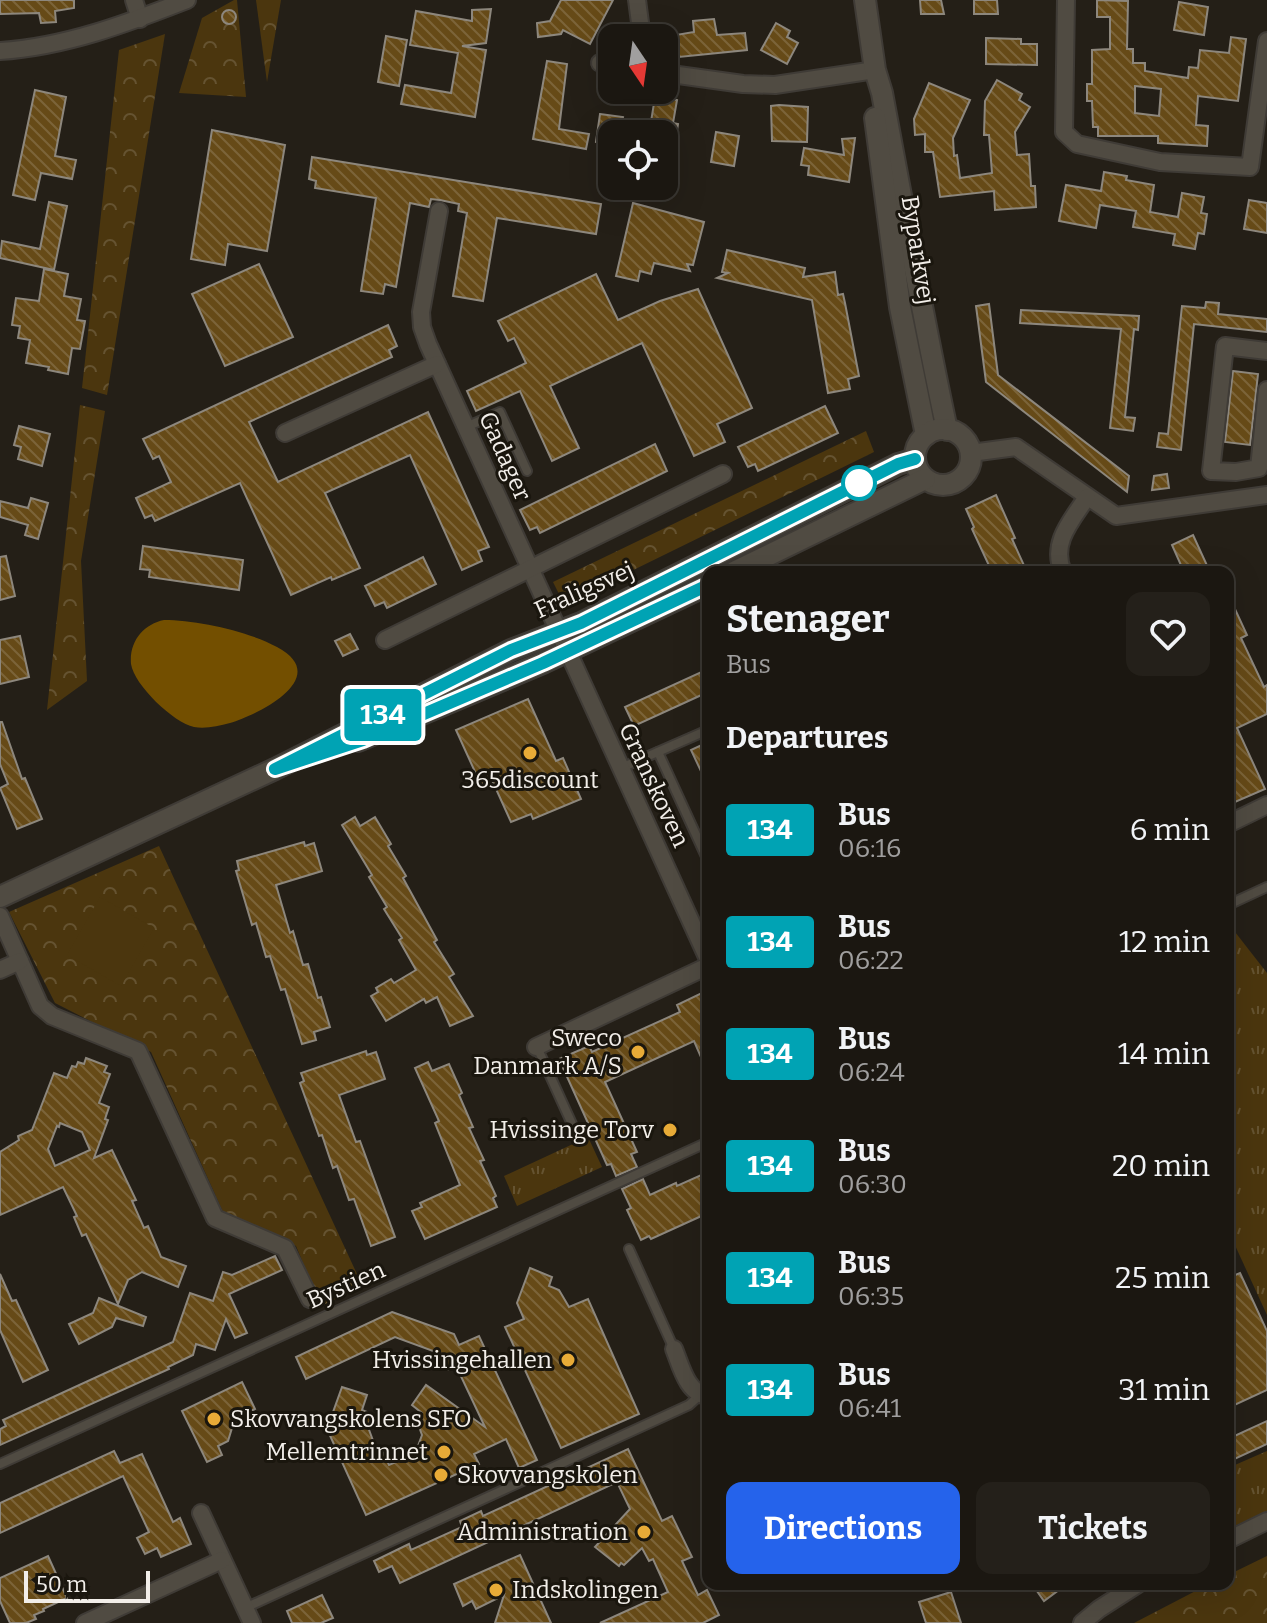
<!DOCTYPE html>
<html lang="en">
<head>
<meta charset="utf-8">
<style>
	:root { --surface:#1b1711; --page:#24201a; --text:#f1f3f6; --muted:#a09f9f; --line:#393631; --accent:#2563eb }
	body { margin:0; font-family:Bitter,serif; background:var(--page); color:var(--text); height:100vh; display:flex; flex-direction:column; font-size:30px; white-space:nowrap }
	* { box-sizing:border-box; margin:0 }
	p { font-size:26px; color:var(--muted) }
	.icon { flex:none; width:44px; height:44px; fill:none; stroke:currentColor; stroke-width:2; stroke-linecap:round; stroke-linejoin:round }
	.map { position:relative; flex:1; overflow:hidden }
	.side { position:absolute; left:702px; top:566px; width:532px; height:1024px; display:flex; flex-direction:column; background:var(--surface); border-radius:16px; box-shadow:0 8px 32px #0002,0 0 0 2px var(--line) }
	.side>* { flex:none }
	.badge { padding:0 16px; border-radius:6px; font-size:28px; line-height:52px }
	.needle { width:52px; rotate:167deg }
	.controls { position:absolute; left:598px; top:24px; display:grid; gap:16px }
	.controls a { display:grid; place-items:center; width:80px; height:80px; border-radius:16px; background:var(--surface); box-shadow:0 8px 32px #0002,0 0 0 2px var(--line); font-size:40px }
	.scale { position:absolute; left:24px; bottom:20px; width:126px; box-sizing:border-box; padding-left:8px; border:4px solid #f2eee9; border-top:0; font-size:22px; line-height:28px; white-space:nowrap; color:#f2eee9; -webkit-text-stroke:6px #1a160e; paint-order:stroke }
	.map>.badge { position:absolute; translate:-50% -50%; box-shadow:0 0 0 4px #fff }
	h2 { padding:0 24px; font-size:30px; line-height:72px }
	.round { display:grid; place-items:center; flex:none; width:84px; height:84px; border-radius:16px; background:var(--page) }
	.head { display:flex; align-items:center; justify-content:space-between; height:136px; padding:0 24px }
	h1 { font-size:38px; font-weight:700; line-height:60px }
	.action { display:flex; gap:16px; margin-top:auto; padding:16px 24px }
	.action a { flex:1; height:92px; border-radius:16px; background:var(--accent); color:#fff; font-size:32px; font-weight:700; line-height:92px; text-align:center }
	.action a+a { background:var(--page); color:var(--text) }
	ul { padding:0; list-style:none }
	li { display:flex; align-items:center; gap:24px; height:112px; padding:0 24px }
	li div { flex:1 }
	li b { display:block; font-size:30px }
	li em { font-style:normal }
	li .badge { min-width:88px; font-weight:700; text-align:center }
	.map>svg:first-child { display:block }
	.grass { fill:url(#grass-tufts) }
	.forest { fill:url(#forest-crowns) }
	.pitch { fill:#4b360e }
	.water { fill:#734f00 }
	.building { fill:url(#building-back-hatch); stroke:#8d877d; stroke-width:2; fill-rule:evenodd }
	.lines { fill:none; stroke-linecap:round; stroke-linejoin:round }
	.service-casing { stroke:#3f3b36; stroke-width:12 }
	.minor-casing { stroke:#3f3b36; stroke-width:20 }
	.tertiary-casing { stroke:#3f3b36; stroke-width:24 }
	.service { stroke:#504b42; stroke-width:8 }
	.minor { stroke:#504b42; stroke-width:16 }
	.tertiary { stroke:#504b42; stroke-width:20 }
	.line-casing { stroke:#fff; stroke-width:18 }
	.line { stroke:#00a3b4; stroke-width:12 }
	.stop-dot { fill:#fff; stroke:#00a3b4; stroke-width:4 }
	.poi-dot { fill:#e8ab37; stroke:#1a160e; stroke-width:3 }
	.labels { text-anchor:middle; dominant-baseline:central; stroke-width:6; stroke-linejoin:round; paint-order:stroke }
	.street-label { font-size:24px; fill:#f2eee9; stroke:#1a160e }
	.poi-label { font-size:24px; fill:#f2eee9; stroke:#1a160e; text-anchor:end }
</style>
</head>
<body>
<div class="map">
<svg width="1267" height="1623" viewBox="0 0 1267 1623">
	<defs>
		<pattern id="grass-tufts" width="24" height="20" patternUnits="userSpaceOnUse" patternTransform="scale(2)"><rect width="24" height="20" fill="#4b360e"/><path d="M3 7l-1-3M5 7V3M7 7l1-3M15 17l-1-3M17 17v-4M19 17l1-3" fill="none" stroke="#655331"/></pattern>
		<pattern id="forest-crowns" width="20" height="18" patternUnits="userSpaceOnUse" patternTransform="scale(2)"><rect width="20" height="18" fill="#4b360e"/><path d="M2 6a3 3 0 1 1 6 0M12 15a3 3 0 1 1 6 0" fill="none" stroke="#655331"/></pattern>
		<pattern id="building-back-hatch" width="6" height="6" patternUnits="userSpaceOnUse" patternTransform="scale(2)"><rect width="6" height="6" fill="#664a17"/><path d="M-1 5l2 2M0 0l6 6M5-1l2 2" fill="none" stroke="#7c6439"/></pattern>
	</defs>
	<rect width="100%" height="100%" fill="#241f17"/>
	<!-- grass -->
	<g class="grass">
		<polygon points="1228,923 1267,973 1267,1315 1228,1230"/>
		<polygon points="588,1137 602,1167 517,1206 504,1176"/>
		<polygon points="1267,1451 1267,1511 1228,1529 1228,1468"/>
	</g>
	<!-- forest -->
	<g class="forest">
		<polygon points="234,0 237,0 246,97 179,93 202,18"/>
		<polygon points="256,0 281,0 267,82"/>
		<polygon points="165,34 107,395 82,388 119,50"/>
		<polygon points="80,405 105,411 81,561 87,681 47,710"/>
		<polygon points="866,431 874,452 564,604 553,582"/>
		<polygon points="159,846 363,1287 321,1306 296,1246 223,1212 151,1052 55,1003 9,912"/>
		<polygon points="1267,1556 1267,1623 1134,1623 1209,1584 1228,1584 1228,1575"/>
	</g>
	<!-- pitch -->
	<polygon class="pitch" points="100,897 154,928 121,986 67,955"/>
	<!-- water -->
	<path class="water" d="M164 620C196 620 248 631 277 647 333 677 260 714 230 723 218 726 206 729 194 727 174 723 134 685 131 664 129 641 144 624 164 620Z"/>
	<!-- building -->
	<g class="building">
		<polygon points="0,0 74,0 74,8 55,11 56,22 41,23 39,13 0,14"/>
		<polygon points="561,0 613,0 590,44 563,30 561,34 538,37 537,23 550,21"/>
		<polygon points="920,0 941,0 944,14 921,14"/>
		<polygon points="974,0 997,0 998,14 974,14"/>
		<path d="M1097 0 1128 1 1127 49H1133V63H1145V71L1188 78 1189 67 1198 68 1200 50 1229 53 1231 37 1246 39 1238 101 1198 96 1196 125 1208 126 1207 146 1158 143V136H1098V127H1093L1092 101H1087V84H1092V50L1110 49V17H1097ZM1135 86 1161 89 1159 116 1135 113Z"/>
		<polygon points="1179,2 1208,7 1204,35 1174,30"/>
		<polygon points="491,9 486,43 462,46 486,50 475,117 401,104 405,85 451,93 458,53 410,45 416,11 472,21 472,10"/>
		<circle cx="229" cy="17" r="7"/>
		<polygon points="714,19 717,35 745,33 747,50 679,57 676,35 694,32 693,21"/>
		<polygon points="776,23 790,31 787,37 798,43 787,64 761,50"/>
		<polygon points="386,36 407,40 399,86 378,82"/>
		<polygon points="986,38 1021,39 1021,44 1037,44 1037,65 986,64"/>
		<polygon points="547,61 567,64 559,129 589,134 586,149 533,139"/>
		<polygon points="997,80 1022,94 1019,100 1030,107 1015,132 1017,155 1029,154 1031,186 1035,186 1036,207 995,210 994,191 940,197 933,152 925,152 925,134 915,135 914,119 929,83 970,100 953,138 954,156 957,155 960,178 992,173 989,135 984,135 985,101"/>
		<polygon points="35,90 66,97 55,156 76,160 72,179 41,173 35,200 13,195"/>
		<polygon points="655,97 677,100 673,123 678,124 672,162 664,162 664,134 649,134"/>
		<polygon points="779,105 808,107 807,142 772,141 771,106"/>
		<polygon points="600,114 623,117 620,134 612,134 612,145 596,142"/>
		<polygon points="212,130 285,145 267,251 228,244 225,265 191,259"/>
		<polygon points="716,132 739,136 734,166 711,162"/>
		<polygon points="855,138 849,182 808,175 809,166 801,165 804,148 844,155 842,139"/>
		<polygon points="312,157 601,204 596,234 497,218 483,301 453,296 467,213 458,211 459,204 440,200 431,199 429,207 410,203 396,287 385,284 383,294 361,291 376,198 315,188 316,181 309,179"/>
		<polygon points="1104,172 1127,176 1126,180 1154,185 1150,212 1178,217 1182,193 1204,197 1201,213 1207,214 1204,234 1198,233 1195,249 1173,245 1175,234 1133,227 1136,211 1100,205 1096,228 1059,221 1066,185 1101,191"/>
		<polygon points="1249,200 1267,203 1267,233 1244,229"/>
		<polygon points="49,202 67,206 54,270 0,258 2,241 40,249"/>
		<polygon points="633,203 704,222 693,265 687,264 690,271 654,263 651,274 640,271 638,281 616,276"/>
		<polygon points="727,250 805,268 803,277 835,272 838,295 843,294 845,303 859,376 848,379 850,389 828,393 812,300 717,278 728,273 722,272"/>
		<polygon points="259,264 293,337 225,366 192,294"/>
		<polygon points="44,269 68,274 64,296 81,299 77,320 85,321 80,349 72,348 68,374 48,370 49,367 26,363 30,340 18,338 20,326 12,325 16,298 39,301"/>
		<polygon points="596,274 618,320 660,301 698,289 752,408 717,424 725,442 694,456 642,343 550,386 579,448 552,461 520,391 476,411 467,391 526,363 514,338 508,341 498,321"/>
		<polygon points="1206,302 1219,303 1218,314 1267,319 1267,332 1194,324 1181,450 1157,447 1159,433 1168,434 1182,306 1205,308"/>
		<polygon points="989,304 998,375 1129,476 1127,492 986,382 976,306"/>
		<polygon points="1021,310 1139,316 1138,330 1134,329 1125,417 1135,418 1133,431 1110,428 1121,329 1020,323"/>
		<polygon points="388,325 397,346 389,350 392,357 249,422 278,482 428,412 489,547 478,551 482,561 462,570 410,455 325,493 360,568 332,580 331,577 291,595 240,483 155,521 152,515 145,518 136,498 171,482 159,456 153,459 143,439"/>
		<polygon points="1233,371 1258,374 1250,445 1225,442"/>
		<polygon points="825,406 838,433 758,471 755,464 748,467 738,447"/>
		<polygon points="19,426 50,434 42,466 18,459 21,447 14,445"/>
		<polygon points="655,444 667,471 540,533 537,527 530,530 520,510"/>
		<polygon points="1167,474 1169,488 1152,490 1154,476"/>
		<polygon points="996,495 1015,538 1012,539 1027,572 992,572 972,529 974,527 966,509"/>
		<polygon points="31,498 48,503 38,539 25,535 28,525 0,517 0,501 28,508"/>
		<polygon points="1193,535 1210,572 1184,572 1172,545"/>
		<polygon points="143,546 243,560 239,590 149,577 150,570 140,569"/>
		<polygon points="6,556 15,596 0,600 0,557"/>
		<polygon points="423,557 436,584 387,608 384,602 375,606 365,586"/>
		<polygon points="1228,594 1247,635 1241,638 1264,687 1267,685 1267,714 1237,728 1265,789 1228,805"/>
		<polygon points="350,634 358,649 343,656 335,641"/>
		<polygon points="20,636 29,677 0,684 0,640"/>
		<polygon points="708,669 708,692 634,726 625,707"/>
		<polygon points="528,699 556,761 563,758 581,799 533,819 531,814 511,822 492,780 481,785 456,730"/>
		<polygon points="0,722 2,722 22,779 25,778 42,819 17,829 0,788 8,784 0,764"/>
		<polygon points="708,742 708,786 691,750"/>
		<polygon points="355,817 360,826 375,817 391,844 388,846 406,876 403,878 437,940 434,942 454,974 449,977 473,1016 450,1026 437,997 426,1003 424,999 386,1021 371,996 378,992 376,988 391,979 394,983 416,970 399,940 402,938 384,909 387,907 369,877 372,875 342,825"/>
		<polygon points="304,842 305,846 314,843 322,871 276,885 290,933 293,931 303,965 308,964 318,998 321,997 330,1027 314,1032 316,1040 302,1044 285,989 281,990 270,956 266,957 256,923 252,925 236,871 239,870 237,861"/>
		<polygon points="708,990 708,1073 694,1041 605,1082 637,1152 631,1154 637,1167 616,1176 611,1164 607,1165 559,1059 589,1046 592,1052 680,1012 677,1005"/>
		<polygon points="366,1051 367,1055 376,1052 385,1079 339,1095 356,1142 360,1141 395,1237 371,1246 354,1199 349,1200 337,1166 333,1168 322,1135 319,1136 300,1083 304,1081 301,1073"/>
		<path d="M86 1058 107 1066 104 1072 110 1074 99 1103 109 1107 105 1119 108 1120 94 1158 112 1150 136 1200 132 1201 144 1228 148 1226 161 1257 186 1266 178 1287 142 1272 128 1280 118 1304 86 1234 82 1236 74 1217 77 1216 63 1187 0 1215V1152L19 1140 18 1136 32 1130 54 1073 67 1078 72 1066 76 1067 78 1062 84 1064ZM60 1123 82 1132 90 1150 55 1166 48 1149 57 1126 59 1127Z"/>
		<polygon points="428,1062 432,1071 449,1064 462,1093 459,1095 473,1127 469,1128 484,1160 480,1161 496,1196 493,1198 497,1207 425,1239 412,1211 422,1207 420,1203 460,1185 435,1123 439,1121 415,1068"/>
		<polygon points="708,1172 708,1213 651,1239 649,1236 641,1240 627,1210 631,1208 622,1189 643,1179 650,1195 676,1183 677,1186"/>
		<polygon points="275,1256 282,1270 229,1294 247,1333 235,1338 226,1319 215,1350 196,1344 193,1355 168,1367 169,1369 0,1445 0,1429 6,1426 3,1420 173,1342 190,1293 213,1301 223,1272 232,1275"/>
		<polygon points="530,1268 552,1277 549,1286 559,1290 569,1307 588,1299 639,1414 561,1448 505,1327 524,1319 517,1303"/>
		<polygon points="1240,1273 1267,1331 1267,1390 1228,1408 1228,1278"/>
		<polygon points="0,1274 12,1301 16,1300 48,1370 23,1382 0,1330"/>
		<polygon points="99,1298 146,1317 143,1326 116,1318 112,1327 79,1344 69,1324 93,1313"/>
		<polygon points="392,1312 454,1334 459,1345 479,1336 537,1460 519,1468 506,1439 474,1454 479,1464 366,1515 327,1429 342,1387 367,1395 362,1410 372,1414 368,1427 375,1446 382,1450 389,1465 415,1454 422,1435 417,1421 422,1413 412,1405 426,1385 485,1427 458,1370 444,1370 436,1352 395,1337 306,1379 296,1357"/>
		<polygon points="242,1382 255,1409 244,1414 241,1424 232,1428 228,1441 218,1446 222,1455 207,1462 182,1411"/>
		<polygon points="1267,1421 1267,1444 1228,1462 1228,1439"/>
		<polygon points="628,1449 662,1521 672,1516 692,1557 682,1561 698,1595 707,1590 719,1615 703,1623 600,1623 668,1592 653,1559 649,1561 642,1548 624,1565 621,1563 619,1566 595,1547 630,1509 617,1482 400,1583 392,1566 379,1572 374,1561 409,1544 411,1550 462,1527 460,1521 481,1511 483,1516"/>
		<polygon points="114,1451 120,1463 142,1454 173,1522 180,1518 191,1544 161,1557 157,1548 145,1554 137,1538 149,1532 123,1476 0,1533 0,1503"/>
		<polygon points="520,1555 551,1623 495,1623 504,1595 476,1609 472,1601 463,1606 454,1584"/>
		<polygon points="48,1556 67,1598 43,1609 44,1611 34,1615 36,1619 26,1623 10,1623 0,1601 0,1578"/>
		<polygon points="1032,1584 1067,1584 1044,1601"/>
		<polygon points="951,1592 961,1623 926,1623 919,1602"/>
		<polygon points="322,1595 333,1618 321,1623 292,1623 287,1611"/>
	</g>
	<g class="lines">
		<defs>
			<g id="service">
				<polyline points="466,427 500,412 527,471"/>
				<polyline points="658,752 708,861"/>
				<polyline points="621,768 708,730"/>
				<polyline points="1228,905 1267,887"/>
				<polyline points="537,1047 572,1124"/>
				<polyline points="629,1249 674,1349"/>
				<polyline points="0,1464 708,1142"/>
				<polyline points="245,1608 689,1405 700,1395"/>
			</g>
			<g id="minor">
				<polyline points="134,0 140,19"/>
				<polyline points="637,0 642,38"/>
				<polyline points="1066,0 1064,132 1077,144 1160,162 1250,167 1267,41"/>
				<path d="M0 51C65 47 128 23 187 0"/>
				<polyline points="600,63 612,65"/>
				<polyline points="664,73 743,84 775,85 875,70"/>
				<polyline points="439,211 421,312 422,327 428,344 708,959"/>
				<polyline points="1267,351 1225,346 1211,471 1236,472 1259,468 1267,390"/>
				<polyline points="285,433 437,364"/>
				<polyline points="971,453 1016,447 1116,516 1267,495"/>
				<path d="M1063 572C1050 543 1072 520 1087 497"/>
				<polyline points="385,640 723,474"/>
				<polyline points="1228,824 1267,805"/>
				<polyline points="0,916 40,1006 52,1016 138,1051 215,1218 285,1248 310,1299"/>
				<polyline points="0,970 20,961"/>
				<polyline points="536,1047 708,966"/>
				<path d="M674 1349C681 1366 687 1394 708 1396"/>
				<polyline points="201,1513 252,1623"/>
				<polyline points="1228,1540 1267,1521"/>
				<polyline points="85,1623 222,1560"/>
				<polyline points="1082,1623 1099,1609 1138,1584"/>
			</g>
			<g id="tertiary">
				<path d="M865 0 875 70 882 93C903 206 923 318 947 430"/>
				<polyline points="875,118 900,307 926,435"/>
				<circle cx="943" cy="457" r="28"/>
				<polyline points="734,572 925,479"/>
				<polyline points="358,741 543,663 708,585"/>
				<polyline points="0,897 275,769 511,650 581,623 898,464 915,459"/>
			</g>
		</defs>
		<!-- service casing -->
		<use href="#service" class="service-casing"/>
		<!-- minor casing -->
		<use href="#minor" class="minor-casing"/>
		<!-- tertiary casing -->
		<use href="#tertiary" class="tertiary-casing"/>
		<!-- service -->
		<use href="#service" class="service"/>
		<!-- minor -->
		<use href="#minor" class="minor"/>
		<!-- tertiary -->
		<use href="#tertiary" class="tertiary"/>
	</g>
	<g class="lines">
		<defs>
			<polyline id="line" points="708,585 543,663 363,740 275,769 511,650 581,623 898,464 915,459"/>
		</defs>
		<!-- line casing -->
		<use href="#line" class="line-casing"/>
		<!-- line -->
		<use href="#line" class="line"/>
	</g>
	<!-- markers -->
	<circle class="stop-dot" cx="859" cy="483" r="16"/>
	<g class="poi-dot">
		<circle cx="530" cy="753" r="8"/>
		<circle cx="638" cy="1052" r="8"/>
		<circle cx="670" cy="1130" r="8"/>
		<circle cx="568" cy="1360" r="8"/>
		<circle cx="214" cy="1419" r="8"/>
		<circle cx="444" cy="1452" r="8"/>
		<circle cx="441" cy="1475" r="8"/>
		<circle cx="644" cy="1532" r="8"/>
		<circle cx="496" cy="1590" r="8"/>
	</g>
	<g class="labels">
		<!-- street labels -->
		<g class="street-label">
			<text transform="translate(918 250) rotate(81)">Byparkvej</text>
			<text transform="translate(505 456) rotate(66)">Gadager</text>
			<text transform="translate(584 590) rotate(-24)">Fraligsvej</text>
			<text transform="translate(654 785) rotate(65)">Granskoven</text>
			<text transform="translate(346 1285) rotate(-24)">Bystien</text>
		</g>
		<!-- poi labels -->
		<g class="poi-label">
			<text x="530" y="780" text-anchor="middle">365discount</text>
			<text x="622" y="1038">Sweco<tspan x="622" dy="28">Danmark A/S</tspan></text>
			<text x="654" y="1130">Hvissinge Torv</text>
			<text x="552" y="1360">Hvissingehallen</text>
			<text x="230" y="1419" text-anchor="start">Skovvangskolens SFO</text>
			<text x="428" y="1452">Mellemtrinnet</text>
			<text x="457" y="1475" text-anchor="start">Skovvangskolen</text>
			<text x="628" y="1532">Administration</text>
			<text x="512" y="1590" text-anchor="start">Indskolingen</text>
		</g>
	</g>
</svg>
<div class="controls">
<a><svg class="needle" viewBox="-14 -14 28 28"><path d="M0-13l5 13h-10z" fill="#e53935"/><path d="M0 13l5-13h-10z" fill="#a09f9f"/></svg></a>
<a><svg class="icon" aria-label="locate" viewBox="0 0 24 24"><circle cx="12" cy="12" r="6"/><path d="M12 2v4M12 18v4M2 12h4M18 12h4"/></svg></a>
</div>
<div class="scale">50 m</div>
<b class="badge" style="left:383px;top:715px;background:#00a3b4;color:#fff">134</b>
<section class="side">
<div class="head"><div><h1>Stenager</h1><p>Bus</p></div><a class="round"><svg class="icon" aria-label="heart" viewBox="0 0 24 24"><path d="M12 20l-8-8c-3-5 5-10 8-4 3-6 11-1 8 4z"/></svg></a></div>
<h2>Departures</h2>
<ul>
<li><span class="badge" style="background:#00a3b4;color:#fff">134</span><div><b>Bus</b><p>06:16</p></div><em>6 min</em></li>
<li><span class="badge" style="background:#00a3b4;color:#fff">134</span><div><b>Bus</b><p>06:22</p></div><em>12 min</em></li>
<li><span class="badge" style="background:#00a3b4;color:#fff">134</span><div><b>Bus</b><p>06:24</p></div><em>14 min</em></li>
<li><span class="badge" style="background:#00a3b4;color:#fff">134</span><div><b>Bus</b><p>06:30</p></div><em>20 min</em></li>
<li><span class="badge" style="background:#00a3b4;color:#fff">134</span><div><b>Bus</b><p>06:35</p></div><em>25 min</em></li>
<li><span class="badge" style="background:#00a3b4;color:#fff">134</span><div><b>Bus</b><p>06:41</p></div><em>31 min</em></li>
</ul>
<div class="action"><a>Directions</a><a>Tickets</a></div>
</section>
</div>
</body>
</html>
